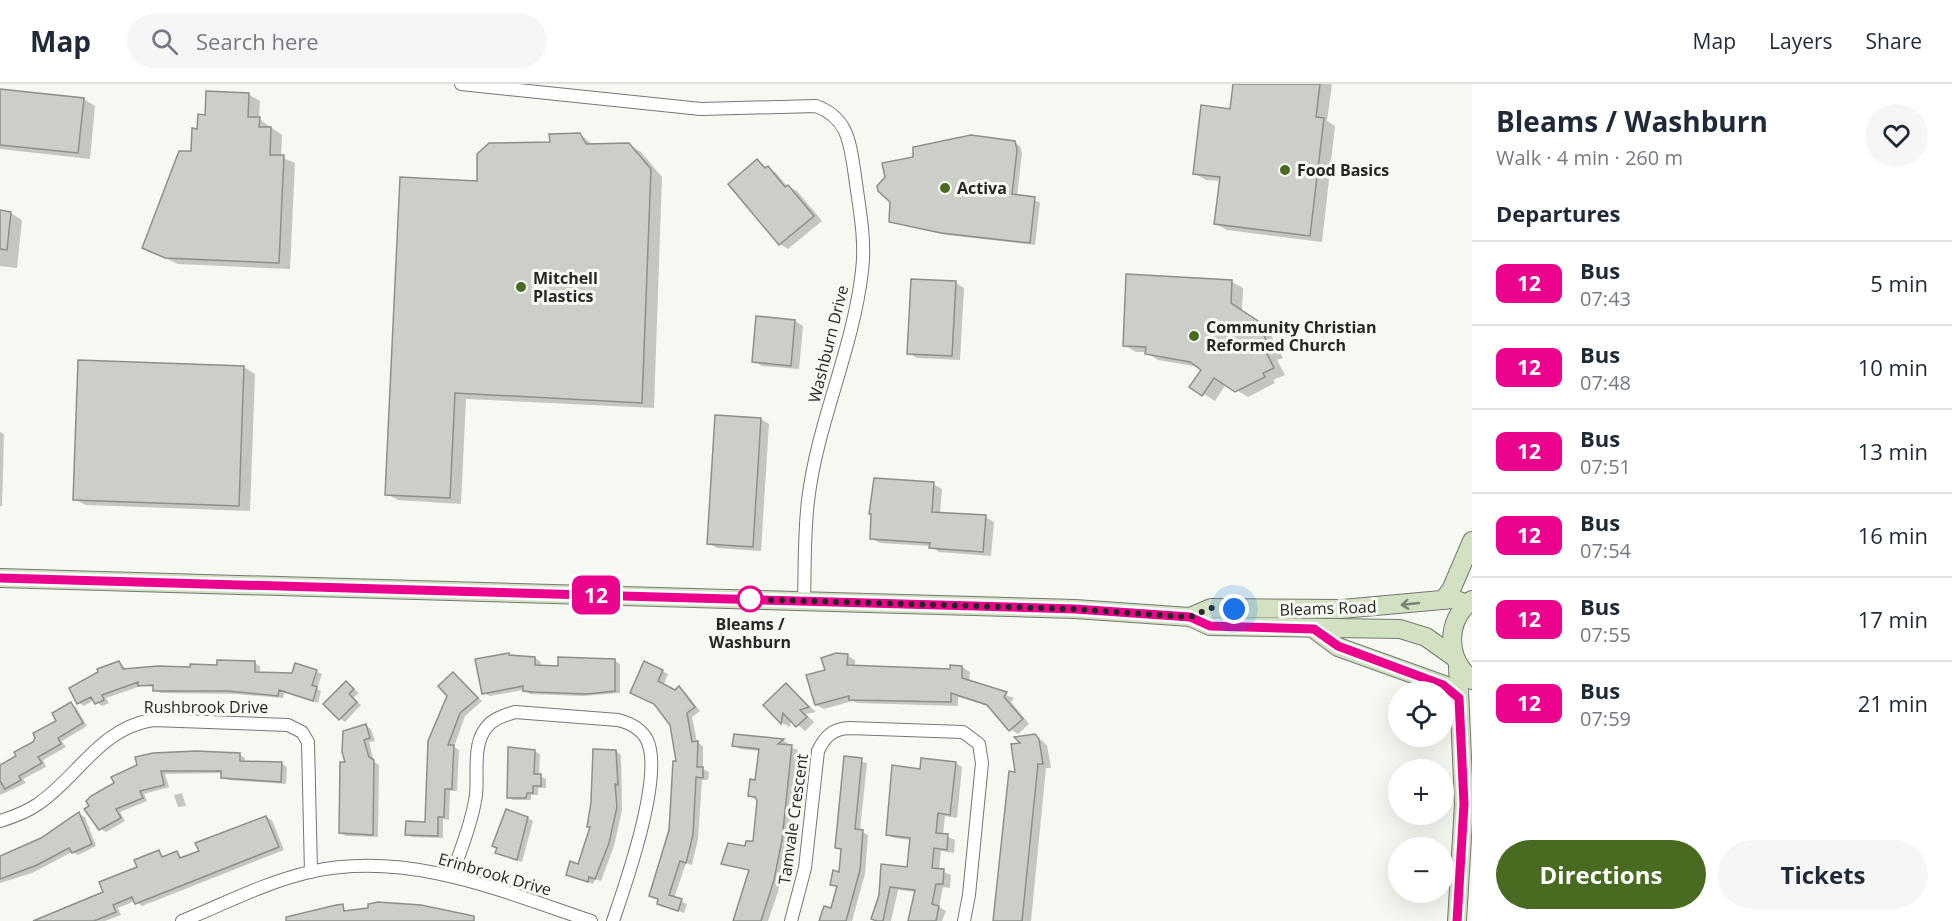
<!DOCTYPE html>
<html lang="en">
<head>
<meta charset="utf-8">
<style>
	:root { --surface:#fff; --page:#f6f6f7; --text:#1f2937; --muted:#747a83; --line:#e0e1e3; --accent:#486a21 }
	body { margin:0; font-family:"Open Sans",sans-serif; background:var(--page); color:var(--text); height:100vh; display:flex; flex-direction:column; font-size:22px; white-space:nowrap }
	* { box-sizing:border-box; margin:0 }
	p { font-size:20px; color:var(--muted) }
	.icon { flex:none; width:33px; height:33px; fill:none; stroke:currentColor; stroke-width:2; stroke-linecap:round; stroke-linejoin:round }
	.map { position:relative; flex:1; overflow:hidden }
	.side { display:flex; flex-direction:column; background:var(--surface); width:480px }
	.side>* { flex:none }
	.badge { padding:0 12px; border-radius:9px; font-size:21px; line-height:39px }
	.tools { position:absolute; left:1388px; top:597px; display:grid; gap:12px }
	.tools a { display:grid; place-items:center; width:66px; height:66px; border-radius:50%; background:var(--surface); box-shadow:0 6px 24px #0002; font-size:30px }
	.you { position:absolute; width:30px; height:30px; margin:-15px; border:4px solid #fff; border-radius:50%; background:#1a73e8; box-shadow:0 0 0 9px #1a73e833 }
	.map>.badge { position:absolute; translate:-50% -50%; box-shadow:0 0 0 3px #fff }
	h2 { padding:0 24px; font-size:22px; line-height:54px }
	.round { display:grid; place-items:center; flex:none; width:63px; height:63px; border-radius:32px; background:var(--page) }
	.headline { display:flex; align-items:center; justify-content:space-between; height:102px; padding:0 24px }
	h1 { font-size:28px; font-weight:700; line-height:45px }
	.button { display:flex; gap:12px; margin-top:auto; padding:12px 24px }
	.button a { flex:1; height:69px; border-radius:36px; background:var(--accent); color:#fff; font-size:24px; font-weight:700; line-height:69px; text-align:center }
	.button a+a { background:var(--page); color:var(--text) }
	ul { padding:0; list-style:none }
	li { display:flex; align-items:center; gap:18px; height:84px; padding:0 24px; border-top:2px solid var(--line) }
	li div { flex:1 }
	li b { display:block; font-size:22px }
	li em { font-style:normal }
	li .badge { min-width:66px; font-weight:700; text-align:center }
	header { display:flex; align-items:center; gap:36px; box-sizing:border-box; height:84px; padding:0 30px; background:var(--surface); border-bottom:2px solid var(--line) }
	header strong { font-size:28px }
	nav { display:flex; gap:33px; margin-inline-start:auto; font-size:21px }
	.search { width:420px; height:54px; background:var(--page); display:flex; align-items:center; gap:15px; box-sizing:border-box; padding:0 21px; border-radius:33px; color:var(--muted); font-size:22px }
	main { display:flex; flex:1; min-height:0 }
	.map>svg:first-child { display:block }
	.shadow { fill:#0003 }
	.building { fill:#cbcfc8; stroke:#8c9089; stroke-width:1.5 }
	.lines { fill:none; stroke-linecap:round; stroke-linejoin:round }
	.street-casing { stroke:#757972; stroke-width:14 }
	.secondary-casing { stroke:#757972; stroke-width:20 }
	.street { stroke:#fff; stroke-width:12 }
	.secondary { stroke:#d3e1c3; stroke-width:18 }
	.oneway { stroke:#7c8474 }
	.line-casing { stroke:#fff; stroke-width:14 }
	.line { stroke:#eb028d; stroke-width:9 }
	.walk { stroke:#262725; stroke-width:6; stroke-dasharray:0 10.8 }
	.poi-dot { fill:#486a21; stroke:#f5f9f1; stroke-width:2 }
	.stop-dot { fill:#fff; stroke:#eb028d; stroke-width:3 }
	.labels { text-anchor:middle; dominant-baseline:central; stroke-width:6; stroke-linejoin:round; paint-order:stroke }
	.poi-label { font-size:16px; font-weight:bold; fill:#262725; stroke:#f5f9f1; text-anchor:start }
	.street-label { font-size:16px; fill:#262725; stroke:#f5f9f1 }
	.stop-label { font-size:16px; font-weight:bold; fill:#262725; stroke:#f5f9f1 }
</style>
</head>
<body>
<header>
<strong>Map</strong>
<div class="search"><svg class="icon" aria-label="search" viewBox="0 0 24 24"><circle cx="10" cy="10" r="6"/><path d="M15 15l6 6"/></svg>Search here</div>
<nav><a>Map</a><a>Layers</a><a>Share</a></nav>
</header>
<main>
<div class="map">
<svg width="1472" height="837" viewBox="0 0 1472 837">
	<rect width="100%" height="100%" fill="#f5f9f1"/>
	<!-- shadow -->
	<g class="shadow">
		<polygon points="1234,0 1332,0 1327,37 1335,42 1322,158 1227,146 1216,140 1221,97 1206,96 1194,89 1231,26"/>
		<polygon points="0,7 84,15 95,22 90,75 0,65"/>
		<polygon points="248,10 260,17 259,35 282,51 281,73 295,79 290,185 178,180 143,164 192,69 199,46 206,32"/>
		<polygon points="580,50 593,61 629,61 641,68 662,93 654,324 466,315 461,420 398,416 387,410 478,99 551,59"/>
		<polygon points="1015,59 1020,62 1022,69 1017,112 1040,118 1035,161 947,151 890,137 915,74"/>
		<polygon points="757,77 776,89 788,103 797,107 822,137 788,165 780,160"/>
		<polygon points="0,128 11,129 22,136 17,184 0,182"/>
		<polygon points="1232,198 1243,204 1242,227 1272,247 1270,249 1283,274 1277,276 1285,291 1273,296 1275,299 1248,313 1226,300 1215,317 1191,302 1203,285 1200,283 1158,276 1146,268 1136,268 1124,261"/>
		<polygon points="956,199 964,204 960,276 917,274 909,269"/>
		<polygon points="795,237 803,242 799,285 762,282 754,277"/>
		<polygon points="244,283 255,290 250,427 86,421 74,415"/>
		<polygon points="761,335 769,340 761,467 717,464 708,459"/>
		<polygon points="0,348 4,350 2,422 0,422"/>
		<polygon points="933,400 942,405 940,430 985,433 994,438 991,472 939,468 931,462 880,459 871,454"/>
		<polygon points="509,570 535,574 541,578 540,583 559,584 615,577 620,580 620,609 583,612 530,610 523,606 490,612 484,609"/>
		<polygon points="848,572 855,576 855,583 952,587 962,583 970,588 969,598 1014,614 1011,618 1029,640 1018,650 1010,645 990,622 958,613 958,622 858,619 853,617 824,625 816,621 827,587"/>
		<polygon points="119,578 127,586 191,585 254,579 260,582 260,589 294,591 316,587 322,590 317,605 321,607 318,619 284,608 283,614 235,610 160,609 155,603 141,602 106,614 109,619 102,622 94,616 84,622 79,619"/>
		<polygon points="662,587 668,590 663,602 675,607 679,604 685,608 700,627 692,633 697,658 703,662 703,685 709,688 708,696 702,696 698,755 692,781 686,779 674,814 687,820 684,829 658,819 678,679 672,640 656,620 638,612"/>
		<polygon points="453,590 482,617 465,632 454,663 459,666 457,707 450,707 449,736 443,735 443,754 412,753 407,750 426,740"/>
		<polygon points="346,599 359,609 353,614 361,621 345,638 340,634"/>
		<polygon points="786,601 816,628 806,630 814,638 805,647 791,635 790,643 782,639 765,621"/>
		<polygon points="71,620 76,623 87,642 62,657 66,663 43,676 46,683 23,695 26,699 0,711 0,683 18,673 34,659 58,637"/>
		<polygon points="366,642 371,645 375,657 369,658 374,678 379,681 378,753 346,752 340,749 347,680"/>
		<polygon points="1035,651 1047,661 1051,684 1046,684 1031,837 995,837 1022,660"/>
		<polygon points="735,652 783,656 789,660 786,662 798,666 788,760 778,808 768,837 734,837 750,787 723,779 755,758 758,716 750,712 757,698 760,667 740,665 734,661"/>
		<polygon points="534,667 540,670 539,692 546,695 546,704 538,704 538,711 531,711 531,716 513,716 508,713"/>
		<polygon points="616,667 621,671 622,726 614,762 601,797 595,795 593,800 567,790 579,782"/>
		<polygon points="240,671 245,674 245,678 282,680 287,683 286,700 228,696 222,693 223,689 165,690 169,703 144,710 147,717 120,728 125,737 106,748 100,745 115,699 113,693"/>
		<polygon points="845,674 867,679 860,747 868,751 865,790 852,837 824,837 832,826 838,803 831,800 840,789 842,766 836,763"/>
		<polygon points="955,679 962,683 957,734 945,732 943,751 955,756 954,769 941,767 939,786 951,791 950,804 943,803 939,823 946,827 942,837 910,837 916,808 898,806 891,837 878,837 880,811 909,784 912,756 894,754 887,750 921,687"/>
		<polygon points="182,709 186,722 178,723 174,711"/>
		<polygon points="79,730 85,733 96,762 78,771 72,768 32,789 0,799 0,773 42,755"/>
		<polygon points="266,733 272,736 284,766 142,822 135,817 118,824 121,831 105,837 34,837 105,809 159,768 165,774 177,769 184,775"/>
		<polygon points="528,734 533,737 522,778 497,769"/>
	</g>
	<!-- building -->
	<g class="building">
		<polygon points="1233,0 1320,0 1316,33 1324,34 1310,152 1214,140 1220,93 1193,90 1201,21 1230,25"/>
		<polygon points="0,5 84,14 78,69 0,61"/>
		<polygon points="206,7 249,9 248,33 260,33 259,43 271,43 270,71 284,71 279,179 165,174 142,164 179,67 191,67 192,44 197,45 198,30 205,31"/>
		<polygon points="580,49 586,60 629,59 651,85 642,319 455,309 450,414 385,411 400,93 477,97 477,70 489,59 550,58 549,50"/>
		<polygon points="971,51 1015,57 1017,66 1012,110 1035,113 1030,159 941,149 889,138 890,118 878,107 877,102 885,93 882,79 913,73 913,63"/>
		<polygon points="757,75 765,84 768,82 785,103 788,101 814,132 779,161 728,100"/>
		<polygon points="0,126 11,128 7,166 0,165"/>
		<polygon points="1126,190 1232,196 1231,219 1261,239 1259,242 1272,267 1267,270 1274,284 1263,289 1265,293 1235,308 1214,294 1202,312 1189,303 1201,286 1190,278 1145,270 1146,263 1123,262"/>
		<polygon points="911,195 956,197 952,272 907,270"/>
		<polygon points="756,232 795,236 791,282 752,278"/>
		<polygon points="78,276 244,282 239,422 73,416"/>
		<polygon points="715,331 761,334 753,463 707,460"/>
		<polygon points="874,394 934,398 932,428 986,431 983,468 929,464 930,459 870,455 871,430 869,430"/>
		<polygon points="509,569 509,571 535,573 535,581 558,582 558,573 615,575 615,607 587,610 533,608 523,607 523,602 482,610 475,575"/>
		<polygon points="836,569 848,570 847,581 950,585 950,581 962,582 962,594 1007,608 1004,613 1023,635 1009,647 987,621 951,609 951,618 849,616 849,612 815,621 806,591 825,586 821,574"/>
		<polygon points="217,576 255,577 255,588 292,589 295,579 317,586 312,601 317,603 313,617 279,606 278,612 228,607 153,607 153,601 138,602 138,598 102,611 104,616 95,620 91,613 77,620 69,604 98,588 97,585 119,577 123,585 158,582 190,583 190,580 217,581"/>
		<polygon points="644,577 663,586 658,597 675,606 679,602 695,623 687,629 692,658 698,657 697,683 703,683 703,694 696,693 693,751 686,779 680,777 669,811 682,815 678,827 657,820 658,815 649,812 669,746 673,677 676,677 670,641 654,620 630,609"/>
		<polygon points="453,588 478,614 460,629 448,661 454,661 453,679 452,705 445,705 444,733 438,733 438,752 405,751 406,737 425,738 428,657 447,612 438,602"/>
		<polygon points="346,597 354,605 349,610 357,618 339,636 323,620"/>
		<polygon points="786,599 809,623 800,626 807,633 796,643 783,629 781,640 763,621"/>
		<polygon points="71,618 83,639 58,654 61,660 38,673 42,679 19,692 21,696 5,705 0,697 0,681 16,672 14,668 33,658 35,654 33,649 56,637 52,629"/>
		<polygon points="366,640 370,654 364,656 369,673 374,676 373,751 339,749 340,678 345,678 342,668 343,647"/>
		<polygon points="734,650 784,655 778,660 792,661 782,756 774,796 761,837 733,837 749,786 721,780 728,759 745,762 746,757 753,757 757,717 755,713 748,712 750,695 755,696 759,665 732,662"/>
		<polygon points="1035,650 1039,655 1043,680 1038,680 1022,837 993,837 1009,687 1015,688 1011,660 1020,659 1014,653"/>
		<polygon points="508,663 535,666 534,690 541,690 541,702 533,702 533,709 527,709 526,714 507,714"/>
		<polygon points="593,665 616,666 618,701 615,700 617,723 609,759 595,795 589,793 588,798 566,791 570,777 578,780 590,743 587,743 591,718"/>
		<polygon points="196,667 240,669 240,677 282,678 281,698 221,694 221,687 161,687 164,701 140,707 143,714 116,725 121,734 99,746 84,725 89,722 86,717 91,712 114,699 111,693 137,681 135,673 153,669"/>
		<polygon points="844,672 862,674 855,745 863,746 860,786 846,837 819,837 824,822 831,824 837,802 830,801 833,786 839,788 841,765 835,764"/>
		<polygon points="921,674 956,678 950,731 938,729 936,749 948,750 947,766 934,764 932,784 944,785 943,800 936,800 932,820 939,822 936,837 908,837 915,806 890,803 883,837 877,837 871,835 879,811 881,780 907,783 910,754 886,751 892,681 920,685"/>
		<polygon points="506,725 528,733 517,776 495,769 497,764 492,762"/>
		<polygon points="79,728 92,760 72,769 69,764 37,781 0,795 0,772 41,754"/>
		<polygon points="266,732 279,763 135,820 132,813 113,821 116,828 94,837 33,837 103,808 99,798 137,783 134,776 159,766 162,773 177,767 180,774 199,767 195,759"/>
		<polygon points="378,818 421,821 474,832 474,837 286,837 286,833 336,821 343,820 344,827 368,824 368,820"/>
	</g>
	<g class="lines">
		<defs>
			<g id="street">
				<path d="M461 0 701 25 816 22C849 34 850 60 855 92 859 123 866 155 862 187 853 266 817 339 808 417 804 450 805 484 804 517"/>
				<path d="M0 737C13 733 27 728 38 720 79 692 100 644 153 636L288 641 302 648 308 658 311 788"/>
				<path d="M452 791C461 765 472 738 476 711 478 692 473 663 484 647 491 635 503 632 515 628L618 636C630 639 641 644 647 656 664 691 626 799 613 837"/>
				<path d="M182 837C224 820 266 798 310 788 407 766 502 807 591 837"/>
				<path d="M791 837 805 784 818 667C825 652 833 645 849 644L963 648 979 660 982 679 969 811 964 837"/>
			</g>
			<g id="secondary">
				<polyline points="0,494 1075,525 1190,533 1210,542 1400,545 1426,553 1454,573"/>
				<polyline points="1443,516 1451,506 1472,457"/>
				<path d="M1472 516C1445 537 1446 575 1472 596"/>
				<polyline points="1190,533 1211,524 1342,525 1453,515 1467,520"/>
				<polyline points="1314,545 1338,563 1444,601 1459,614"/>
				<polyline points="1457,837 1464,720 1458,582"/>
			</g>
		</defs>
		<!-- street casing -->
		<use href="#street" class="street-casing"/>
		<!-- secondary casing -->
		<use href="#secondary" class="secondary-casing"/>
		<!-- street -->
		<use href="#street" class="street"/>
		<!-- secondary -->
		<use href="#secondary" class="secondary"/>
	</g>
	<!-- one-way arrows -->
	<defs><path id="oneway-shaft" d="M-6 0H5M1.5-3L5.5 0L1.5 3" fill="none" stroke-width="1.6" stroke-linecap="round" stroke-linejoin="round" transform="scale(1.5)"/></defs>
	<use class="oneway" href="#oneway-shaft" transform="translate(1410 520) rotate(174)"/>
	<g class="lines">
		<defs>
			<polyline id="line" points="0,494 1075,525 1190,533 1210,542 1314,545 1338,562 1443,601 1459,614 1464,720 1457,837"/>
		</defs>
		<!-- line casing -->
		<use href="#line" class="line-casing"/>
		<!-- line -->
		<use href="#line" class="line"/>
		<!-- walk -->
		<polyline class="walk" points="750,515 739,515 1075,525 1190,533 1211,524 1234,525"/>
	</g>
	<!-- markers -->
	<g class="poi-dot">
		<circle cx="1285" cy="86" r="6"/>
		<circle cx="945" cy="104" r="6"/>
		<circle cx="521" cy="203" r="6"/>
		<circle cx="1194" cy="252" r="6"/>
	</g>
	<circle class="stop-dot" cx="750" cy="515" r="12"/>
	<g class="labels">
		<!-- poi labels -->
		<g class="poi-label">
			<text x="1297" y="86">Food Basics</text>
			<text x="957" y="104">Activa</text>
			<text x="533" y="194">Mitchell<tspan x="533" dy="18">Plastics</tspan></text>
			<text x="1206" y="243">Community Christian<tspan x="1206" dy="18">Reformed Church</tspan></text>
		</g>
		<!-- street labels -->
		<g class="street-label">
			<text transform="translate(828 260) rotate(-76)">Washburn Drive</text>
			<text transform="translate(1328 524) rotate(-2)">Bleams Road</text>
			<text x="206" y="623">Rushbrook Drive</text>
			<text transform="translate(793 735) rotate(-82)">Tamvale Crescent</text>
			<text transform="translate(495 790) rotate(16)">Erinbrook Drive</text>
		</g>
		<!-- stop labels -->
		<g class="stop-label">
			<text x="750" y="540">Bleams /<tspan x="750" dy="18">Washburn</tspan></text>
		</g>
	</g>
</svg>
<div class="tools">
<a><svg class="icon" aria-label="locate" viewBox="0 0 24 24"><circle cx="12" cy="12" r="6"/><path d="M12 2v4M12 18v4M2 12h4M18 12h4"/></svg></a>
<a>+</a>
<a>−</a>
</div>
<div class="you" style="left:1234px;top:525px"></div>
<b class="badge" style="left:596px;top:511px;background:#eb028d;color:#fff">12</b>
</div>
<section class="side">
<div class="headline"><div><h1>Bleams / Washburn</h1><p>Walk · 4 min · 260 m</p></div><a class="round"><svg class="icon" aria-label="heart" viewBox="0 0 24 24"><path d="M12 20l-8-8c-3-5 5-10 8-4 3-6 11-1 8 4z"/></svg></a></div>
<h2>Departures</h2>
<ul>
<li><span class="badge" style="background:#eb028d;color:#fff">12</span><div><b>Bus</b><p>07:43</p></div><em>5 min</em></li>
<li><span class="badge" style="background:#eb028d;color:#fff">12</span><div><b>Bus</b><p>07:48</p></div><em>10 min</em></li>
<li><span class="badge" style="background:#eb028d;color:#fff">12</span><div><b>Bus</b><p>07:51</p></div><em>13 min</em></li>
<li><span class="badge" style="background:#eb028d;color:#fff">12</span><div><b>Bus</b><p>07:54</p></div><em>16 min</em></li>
<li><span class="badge" style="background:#eb028d;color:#fff">12</span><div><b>Bus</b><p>07:55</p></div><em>17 min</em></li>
<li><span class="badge" style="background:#eb028d;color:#fff">12</span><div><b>Bus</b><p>07:59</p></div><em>21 min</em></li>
</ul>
<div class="button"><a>Directions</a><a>Tickets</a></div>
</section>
</main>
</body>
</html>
